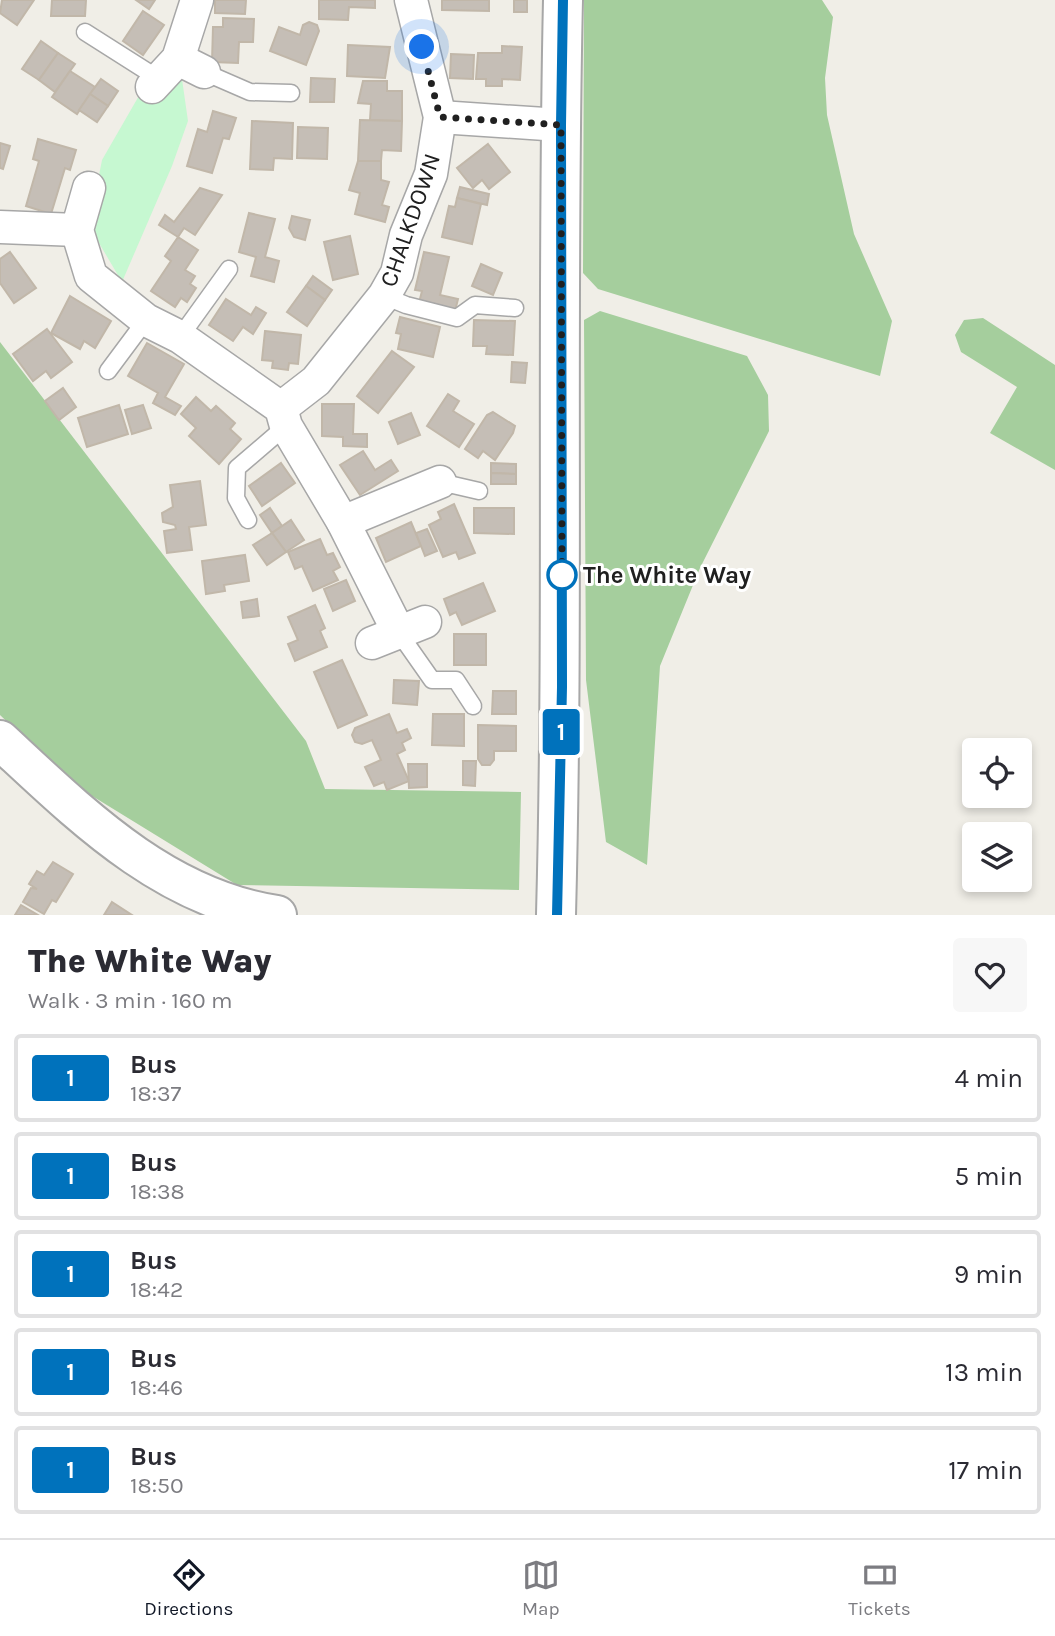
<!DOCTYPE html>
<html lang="en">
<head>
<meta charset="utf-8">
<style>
	:root { --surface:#fff; --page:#f7f7f7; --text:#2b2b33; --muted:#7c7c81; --line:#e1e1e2; --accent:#111827 }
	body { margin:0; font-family:Karla,sans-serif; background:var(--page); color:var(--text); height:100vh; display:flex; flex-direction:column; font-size:26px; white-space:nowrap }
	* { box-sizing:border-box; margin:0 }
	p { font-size:23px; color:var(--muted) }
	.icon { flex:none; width:38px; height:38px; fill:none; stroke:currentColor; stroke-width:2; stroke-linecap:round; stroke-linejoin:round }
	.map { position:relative; height:915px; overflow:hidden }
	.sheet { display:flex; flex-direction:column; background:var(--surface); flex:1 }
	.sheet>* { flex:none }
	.badge { padding:0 14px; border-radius:5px; font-size:24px; line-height:46px }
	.controls { position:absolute; left:962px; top:738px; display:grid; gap:14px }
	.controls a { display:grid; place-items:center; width:70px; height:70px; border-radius:7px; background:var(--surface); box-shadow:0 4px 10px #0003; font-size:35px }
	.you { position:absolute; width:35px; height:35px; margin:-18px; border:5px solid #fff; border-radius:50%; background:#1a73e8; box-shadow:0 0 0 10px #1a73e833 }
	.map>.badge { position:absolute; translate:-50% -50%; box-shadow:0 0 0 4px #fff }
	.round { display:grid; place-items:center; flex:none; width:74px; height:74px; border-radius:7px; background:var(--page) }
	.overview { display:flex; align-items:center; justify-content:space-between; height:119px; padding:0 28px }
	h1 { font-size:33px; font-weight:800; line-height:52px }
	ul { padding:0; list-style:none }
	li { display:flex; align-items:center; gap:21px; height:88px; margin:0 14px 10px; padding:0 14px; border:4px solid var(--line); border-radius:7px }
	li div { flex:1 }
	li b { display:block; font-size:26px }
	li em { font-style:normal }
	li .badge { min-width:77px; font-weight:700; text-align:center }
	.dock { display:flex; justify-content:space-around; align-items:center; height:98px; border-top:2px solid var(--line); background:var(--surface); font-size:19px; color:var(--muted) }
	.dock a { display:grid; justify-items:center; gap:4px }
	.dock .on { color:var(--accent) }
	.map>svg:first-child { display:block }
	.forest { fill:#a5ce9d }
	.park { fill:#c6f8d1 }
	.building { fill:#c5beb6; stroke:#c1b7a9; stroke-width:2 }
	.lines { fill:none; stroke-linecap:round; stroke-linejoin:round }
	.service-casing { stroke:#a7a7a7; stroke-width:19 }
	.minor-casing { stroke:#a7a7a7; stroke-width:35 }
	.tertiary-casing { stroke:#a7a7a7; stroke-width:42 }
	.service { stroke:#fff; stroke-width:16 }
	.minor { stroke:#fff; stroke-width:32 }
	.tertiary { stroke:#fff; stroke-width:38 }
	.line-casing { stroke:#fff; stroke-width:16 }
	.line { stroke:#0072bc; stroke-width:10 }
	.walk { stroke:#202020; stroke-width:7; stroke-dasharray:0 12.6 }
	.stop-dot { fill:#fff; stroke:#0072bc; stroke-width:3.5 }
	.labels { text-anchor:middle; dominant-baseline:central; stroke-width:6; stroke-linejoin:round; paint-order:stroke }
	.street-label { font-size:24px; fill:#202020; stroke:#fff }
	.stop-label { font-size:24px; font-weight:bold; fill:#202020; stroke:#fff; text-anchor:start }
</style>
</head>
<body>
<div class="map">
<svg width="1055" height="915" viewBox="0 0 1055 915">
	<rect width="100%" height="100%" fill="#f0eee7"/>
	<!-- forest -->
	<g class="forest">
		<polygon points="584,0 822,0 833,17 825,78 827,115 854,234 892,321 880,376 598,289 583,273"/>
		<polygon points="600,311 747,356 768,395 769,431 700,568 660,666 647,865 606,842 586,680 584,320"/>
		<polygon points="983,318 1055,365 1055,470 990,433 1017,387 961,352 955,335 964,320"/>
		<polygon points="0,342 306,741 325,789 521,792 519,890 237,885 71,783 0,715"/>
	</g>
	<!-- park -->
	<polygon class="park" points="182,79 188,121 172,166 122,282 89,226 102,160 140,94"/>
	<!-- building -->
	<g class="building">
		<polygon points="2,0 34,0 17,25 0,13"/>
		<polygon points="52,0 86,0 85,16 51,16"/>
		<polygon points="136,0 155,0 149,9"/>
		<polygon points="215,0 246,0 245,14 215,13"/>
		<polygon points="319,0 375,0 375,8 349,7 348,20 319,19"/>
		<polygon points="442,0 489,0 489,11 442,10"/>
		<rect x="514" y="0" width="13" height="12"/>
		<polygon points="143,11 164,25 143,55 123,41"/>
		<polygon points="223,18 254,19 253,42 239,42 238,63 212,62 213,27 223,27"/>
		<polygon points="309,22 317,25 319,31 306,65 270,51 279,27 300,35 303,25"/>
		<polygon points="41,41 58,53 39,80 22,69"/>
		<polygon points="348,45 390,47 385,78 347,76"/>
		<polygon points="502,46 522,47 520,80 502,79 502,86 486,86 486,79 476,79 478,53 502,53"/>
		<polygon points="58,53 75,64 55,92 39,80"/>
		<polygon points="451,54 474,55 473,79 450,78"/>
		<polygon points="70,71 95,87 77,114 52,97"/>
		<polygon points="311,78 335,79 334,102 310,102"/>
		<polygon points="101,79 118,91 108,106 90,94"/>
		<polygon points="363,81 387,81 387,91 402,91 402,121 370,120 371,104 358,103"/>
		<polygon points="90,94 108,106 97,122 79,110"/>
		<polygon points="213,111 236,118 229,139 223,138 212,173 187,166 198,129 207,132"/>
		<polygon points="360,120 402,121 401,151 382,150 381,161 358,161"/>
		<polygon points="252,121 293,123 292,159 274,158 273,170 250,169"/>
		<polygon points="298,127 328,128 327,159 297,158"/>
		<polygon points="38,139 76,150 70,170 65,168 51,214 26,206 39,161 33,159"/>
		<polygon points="0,143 10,146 3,169 0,168"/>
		<polygon points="488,144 510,172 489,189 482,180 473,188 457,168"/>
		<polygon points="358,161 381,161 381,180 389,182 382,205 389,207 385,222 355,214 360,193 349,190"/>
		<polygon points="460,187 489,194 487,205 457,198"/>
		<polygon points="200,188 222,195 195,235 184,228 178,237 159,225 165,215 174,222"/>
		<polygon points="457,198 481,204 472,244 442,237 449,206 455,207"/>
		<polygon points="249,213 275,219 265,257 279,261 274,282 251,276 256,257 239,252"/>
		<polygon points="292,216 310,220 305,240 294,237 289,228"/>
		<polygon points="350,236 358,274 333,280 324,242"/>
		<polygon points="178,237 198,250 185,270 195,276 190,284 196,288 187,302 181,298 175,307 151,291 171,261 165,256"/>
		<polygon points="10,252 36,288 14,303 0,283 0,259"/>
		<polygon points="424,252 449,257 440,295 458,299 455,311 419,303 422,291 415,290"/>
		<polygon points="481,264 502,273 493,295 472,286"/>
		<polygon points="313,276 332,290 325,300 306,286"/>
		<polygon points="306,286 325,300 307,326 287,312"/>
		<polygon points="70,296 111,321 95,348 84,341 80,349 51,333"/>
		<polygon points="226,299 251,315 256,307 266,313 253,334 243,327 233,341 209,325"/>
		<polygon points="400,317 440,327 433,357 398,349 401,334 396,333"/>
		<polygon points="474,320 515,321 513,355 486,354 487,346 473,346"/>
		<polygon points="47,329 72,362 51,378 46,371 33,381 13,354"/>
		<polygon points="265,331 301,335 298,364 289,363 288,370 272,368 273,361 262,360"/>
		<polygon points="147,343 184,364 165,397 181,406 175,415 153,403 158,393 128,376"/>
		<polygon points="392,351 414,367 378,413 357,396"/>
		<polygon points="512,362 527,363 525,383 511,382"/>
		<polygon points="63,388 76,407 59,420 45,401"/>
		<polygon points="448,394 459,401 453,411 474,424 459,447 427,426"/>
		<polygon points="196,397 211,411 216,406 235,423 230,429 241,439 219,464 189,436 196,428 181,414"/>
		<polygon points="322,404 354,404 353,434 367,434 367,447 343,446 343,437 322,436"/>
		<polygon points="119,405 128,434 87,447 78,418"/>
		<polygon points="143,405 151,428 132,434 125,410"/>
		<polygon points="493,412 515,426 513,433 495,460 483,451 478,458 465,449 487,415"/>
		<polygon points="411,413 420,435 398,444 389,422"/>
		<polygon points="363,451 375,470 391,460 398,471 360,495 340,465"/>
		<polygon points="281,463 295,483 262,506 249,486"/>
		<polygon points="491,463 516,464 516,474 491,473"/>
		<polygon points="491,473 516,474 516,484 491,484"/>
		<polygon points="200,481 206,525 189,527 192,550 167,553 164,531 176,529 175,525 163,522 162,513 173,507 170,485"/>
		<polygon points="454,504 475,553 459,559 456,552 443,557 429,525 441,519 438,512"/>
		<polygon points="270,508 282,526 272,533 260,515"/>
		<polygon points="474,508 514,508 514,534 474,533"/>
		<polygon points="291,520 304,540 286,552 272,533"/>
		<polygon points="411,522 421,546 386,562 376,538"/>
		<polygon points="427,529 437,551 425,556 416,533"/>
		<polygon points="272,533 286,552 267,565 253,545"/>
		<polygon points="320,539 327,555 333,553 340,567 333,571 338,580 313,591 302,566 295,569 288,552"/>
		<polygon points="245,555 249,581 224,585 225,591 206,594 202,561"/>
		<polygon points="346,580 355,601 333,611 324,589"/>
		<polygon points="483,583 495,611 462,625 456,612 450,615 444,599"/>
		<polygon points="257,599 259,616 243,618 241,602"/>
		<polygon points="315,605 325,628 320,631 327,647 295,661 288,644 298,640 288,617"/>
		<rect x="454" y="634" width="32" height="31"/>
		<polygon points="342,660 367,715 338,728 314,672"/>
		<polygon points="394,680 419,681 417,705 393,703"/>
		<polygon points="493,691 516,691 516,714 492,714"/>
		<polygon points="389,714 397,733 407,729 411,738 402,743 405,750 397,754 409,781 387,790 384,782 374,786 365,767 381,760 372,740 362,744 355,742 352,735 355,728"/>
		<polygon points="433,714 464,714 464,746 432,745"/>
		<polygon points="478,725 516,726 516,751 494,751 494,760 490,765 482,765 478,759"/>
		<polygon points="463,761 476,761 475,786 463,785"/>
		<polygon points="408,764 427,764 427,787 409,788"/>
		<polygon points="53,862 73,874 56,902 52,900 44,914 23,902 31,888 37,889 29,884 37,871 44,875"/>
		<polygon points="112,902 132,915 104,915"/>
		<polygon points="21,905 38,915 15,915"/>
	</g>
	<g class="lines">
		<defs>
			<g id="service">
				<polyline points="85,32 159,79"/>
				<polyline points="204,72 250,92 291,93"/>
				<polyline points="384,296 406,305 457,318 475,305 515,308"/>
				<polyline points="180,337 229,269"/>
				<polyline points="108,371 146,320"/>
				<polyline points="440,482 479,491"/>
				<polyline points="248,520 236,498 237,468 286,426"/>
				<polyline points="399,633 432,680 456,680 473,706"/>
			</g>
			<g id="minor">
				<polyline points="178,59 204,72"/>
				<polyline points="152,87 178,59 197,0"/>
				<polyline points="440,117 560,125"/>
				<polyline points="89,188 77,230 91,276 146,320 180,337 281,408 286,426 343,522 399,633"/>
				<polyline points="0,227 77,230"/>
				<polyline points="281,408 316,381 384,296 397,273 406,235 431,174 440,117 411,0"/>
				<polyline points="343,522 440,482"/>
				<polyline points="372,643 425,622"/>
			</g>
			<g id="tertiary">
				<path d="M0 740C80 814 163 898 277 915"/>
				<path d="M556 915C564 610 556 305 563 0"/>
			</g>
		</defs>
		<!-- service casing -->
		<use href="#service" class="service-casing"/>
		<!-- minor casing -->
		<use href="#minor" class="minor-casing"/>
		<!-- tertiary casing -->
		<use href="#tertiary" class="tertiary-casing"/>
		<!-- service -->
		<use href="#service" class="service"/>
		<!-- minor -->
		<use href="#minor" class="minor"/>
		<!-- tertiary -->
		<use href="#tertiary" class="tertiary"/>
	</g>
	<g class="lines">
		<defs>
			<polyline id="line" points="557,915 562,687 561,125 563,0"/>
		</defs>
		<!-- line casing -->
		<use href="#line" class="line-casing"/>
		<!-- line -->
		<use href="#line" class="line"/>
		<!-- walk -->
		<polyline class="walk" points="422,47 440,117 561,125 562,580 562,575"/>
	</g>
	<!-- markers -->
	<circle class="stop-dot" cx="562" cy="575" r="14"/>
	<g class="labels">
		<!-- street labels -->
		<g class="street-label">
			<text transform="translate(410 220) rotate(-71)">CHALKDOWN</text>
		</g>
		<!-- stop labels -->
		<g class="stop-label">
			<text x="583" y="575">The White Way</text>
		</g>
	</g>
</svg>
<div class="controls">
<a><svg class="icon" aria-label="locate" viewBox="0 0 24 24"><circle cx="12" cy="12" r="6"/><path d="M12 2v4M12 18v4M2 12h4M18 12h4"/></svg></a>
<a><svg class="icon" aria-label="layers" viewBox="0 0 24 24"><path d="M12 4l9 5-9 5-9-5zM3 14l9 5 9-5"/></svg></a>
</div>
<div class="you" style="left:422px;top:47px"></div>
<b class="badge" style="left:561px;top:732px;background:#0072bc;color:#fff">1</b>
</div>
<section class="sheet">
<div class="overview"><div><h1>The White Way</h1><p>Walk · 3 min · 160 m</p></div><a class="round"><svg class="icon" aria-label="heart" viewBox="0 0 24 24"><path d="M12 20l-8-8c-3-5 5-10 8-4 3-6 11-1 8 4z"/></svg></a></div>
<ul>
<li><span class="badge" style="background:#0072bc;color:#fff">1</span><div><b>Bus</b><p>18:37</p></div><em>4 min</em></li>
<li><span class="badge" style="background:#0072bc;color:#fff">1</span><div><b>Bus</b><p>18:38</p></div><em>5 min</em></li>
<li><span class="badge" style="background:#0072bc;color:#fff">1</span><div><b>Bus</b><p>18:42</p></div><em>9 min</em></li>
<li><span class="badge" style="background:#0072bc;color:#fff">1</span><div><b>Bus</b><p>18:46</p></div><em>13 min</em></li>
<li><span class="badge" style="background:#0072bc;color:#fff">1</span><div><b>Bus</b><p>18:50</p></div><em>17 min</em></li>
</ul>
</section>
<nav class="dock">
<a class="on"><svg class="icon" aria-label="directions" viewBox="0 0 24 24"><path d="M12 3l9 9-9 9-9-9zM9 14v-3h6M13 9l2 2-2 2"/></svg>Directions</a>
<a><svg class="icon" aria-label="map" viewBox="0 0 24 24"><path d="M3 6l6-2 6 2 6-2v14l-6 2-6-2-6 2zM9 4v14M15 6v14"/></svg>Map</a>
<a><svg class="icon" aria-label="tickets" viewBox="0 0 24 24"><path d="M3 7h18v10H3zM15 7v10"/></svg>Tickets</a>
</nav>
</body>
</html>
